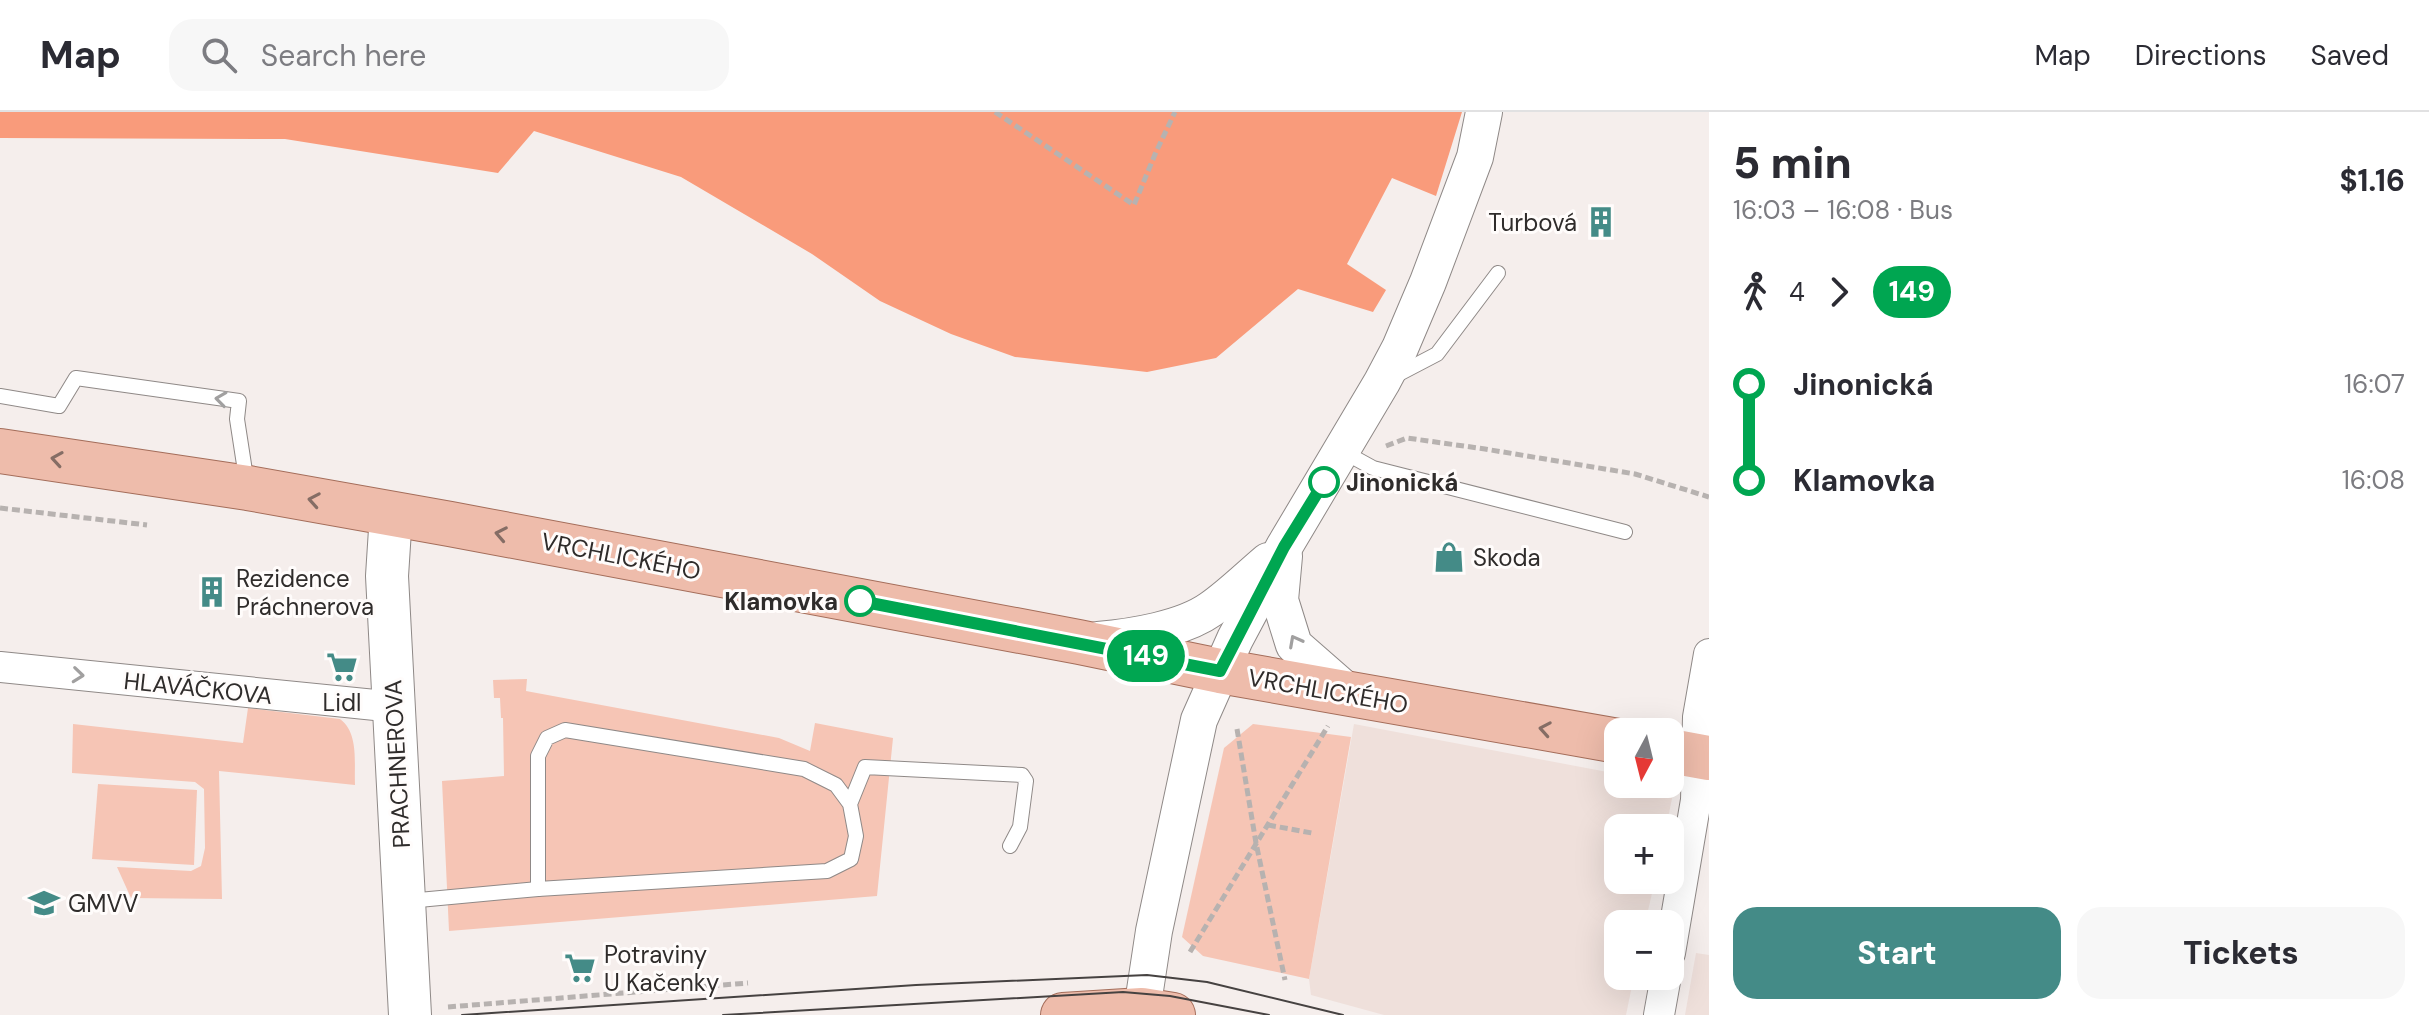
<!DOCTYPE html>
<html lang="en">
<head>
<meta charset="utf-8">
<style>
	:root { --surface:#fff; --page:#f7f7f7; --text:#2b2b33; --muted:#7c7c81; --line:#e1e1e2; --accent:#448b87 }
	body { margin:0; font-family:"DM Sans",sans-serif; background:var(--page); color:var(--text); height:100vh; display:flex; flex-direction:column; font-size:30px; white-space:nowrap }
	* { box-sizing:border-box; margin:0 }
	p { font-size:26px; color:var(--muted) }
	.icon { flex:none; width:44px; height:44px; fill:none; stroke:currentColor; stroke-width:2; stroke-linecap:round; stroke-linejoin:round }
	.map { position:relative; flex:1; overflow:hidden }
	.sheet { display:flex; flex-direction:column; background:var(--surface); width:720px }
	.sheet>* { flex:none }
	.badge { padding:0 16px; border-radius:26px; font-size:28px; line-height:52px }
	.needle { width:52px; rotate:187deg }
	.buttons { position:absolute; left:1604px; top:606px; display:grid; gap:16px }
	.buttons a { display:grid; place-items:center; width:80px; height:80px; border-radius:16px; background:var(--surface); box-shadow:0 8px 32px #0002; font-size:40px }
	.map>.badge { position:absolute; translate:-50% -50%; box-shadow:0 0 0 4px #fff }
	.legs { display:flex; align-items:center; gap:12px; height:88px; padding:0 24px; font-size:26px }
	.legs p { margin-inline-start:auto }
	.overview { display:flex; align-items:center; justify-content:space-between; height:136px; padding:0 24px }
	h1 { font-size:44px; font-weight:800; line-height:60px }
	.cta { display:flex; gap:16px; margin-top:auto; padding:16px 24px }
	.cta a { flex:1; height:92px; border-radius:24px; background:var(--accent); color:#fff; font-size:32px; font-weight:800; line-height:92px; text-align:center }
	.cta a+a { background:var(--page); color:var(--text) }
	ul { padding:0 24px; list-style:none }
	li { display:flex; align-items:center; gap:28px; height:96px; font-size:30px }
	li i { display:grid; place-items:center; width:12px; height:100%; margin:0 10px; background:currentColor }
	li i::after { content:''; width:20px; height:20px; margin:-10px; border:6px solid; border-radius:50%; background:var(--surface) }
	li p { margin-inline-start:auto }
	li:first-child i { background:linear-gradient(#0000 50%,currentColor 0) }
	li:last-child i { background:linear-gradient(currentColor 50%,#0000 0) }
	header { display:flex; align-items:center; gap:48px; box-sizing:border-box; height:112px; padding:0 40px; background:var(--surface); border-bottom:2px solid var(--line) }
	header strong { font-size:38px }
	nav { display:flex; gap:44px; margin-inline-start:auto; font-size:28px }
	.search { width:560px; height:72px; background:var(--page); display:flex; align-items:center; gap:20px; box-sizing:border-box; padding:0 28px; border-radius:24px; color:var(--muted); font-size:30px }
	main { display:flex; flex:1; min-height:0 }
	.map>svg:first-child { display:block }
	.built { fill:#efe0db }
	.green { fill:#f6c5b5 }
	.forest { fill:#f99b7b }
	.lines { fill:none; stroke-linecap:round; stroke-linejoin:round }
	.service-casing { stroke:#8f8987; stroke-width:16 }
	.minor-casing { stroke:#8f8987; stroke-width:32 }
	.tertiary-casing { stroke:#8f8987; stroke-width:38 }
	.secondary-casing { stroke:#8f8987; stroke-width:44 }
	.primary-casing { stroke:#a46d5a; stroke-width:46 }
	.path { stroke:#b7b2b0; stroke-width:5; stroke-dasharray:8 4; stroke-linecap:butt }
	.service { stroke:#fff; stroke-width:14 }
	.minor { stroke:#fff; stroke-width:30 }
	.tertiary { stroke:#fff; stroke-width:36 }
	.secondary { stroke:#fff; stroke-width:42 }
	.primary { stroke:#eebcab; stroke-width:44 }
	.tram { stroke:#464241; stroke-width:2 }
	.oneway { stroke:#a1a0a0 }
	.oneway2 { stroke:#856d65 }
	.line-1-casing { stroke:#fff; stroke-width:18 }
	.line-1 { stroke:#00a651; stroke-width:12 }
	.stop-1-dot { fill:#fff; stroke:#00a651; stroke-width:4 }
	.labels { text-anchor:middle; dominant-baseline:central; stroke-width:6; stroke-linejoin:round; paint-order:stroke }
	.poi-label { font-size:24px; fill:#2f2c2b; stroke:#fffcfb; text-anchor:start }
	.stop-label { font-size:24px; font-weight:bold; fill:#2f2c2b; stroke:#fffcfb; text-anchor:start }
	.street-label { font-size:24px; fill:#2f2c2b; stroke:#fffcfb }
</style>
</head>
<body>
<header>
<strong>Map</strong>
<div class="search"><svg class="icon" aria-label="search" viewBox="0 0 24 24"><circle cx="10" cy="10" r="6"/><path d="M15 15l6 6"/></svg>Search here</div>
<nav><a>Map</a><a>Directions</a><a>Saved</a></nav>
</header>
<main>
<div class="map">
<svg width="1709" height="903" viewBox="0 0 1709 903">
	<rect width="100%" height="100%" fill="#f5eeec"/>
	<!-- built -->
	<g class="built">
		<polygon points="1354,612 1618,662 1618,672 1675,672 1666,716 1618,716 1618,768 1655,768 1645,812 1618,812 1618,864 1634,864 1626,903 1384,903 1311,883 1309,867"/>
		<polygon points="1696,841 1709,843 1709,903 1685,903"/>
	</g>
	<!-- green -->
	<g class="green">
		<polygon points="527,567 526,579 779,626 810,639 815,611 893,626 877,784 449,819 442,669 504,664 503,606 501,606 500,586 494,586 493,568"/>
		<path d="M248 596 340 607C359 621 354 651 355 673L219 659 222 787 131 786 117 755 191 759 201 754 205 736 204 677 195 670 72 661 73 612 243 631Z"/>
		<polygon points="1253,612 1351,625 1309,867 1203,844 1182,825 1224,636"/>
		<polygon points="98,672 197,678 194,753 92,747"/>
	</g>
	<!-- forest -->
	<polygon class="forest" points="0,0 1462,0 1436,84 1392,66 1347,152 1386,178 1373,200 1298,177 1216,246 1147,260 1015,245 951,222 880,189 812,142 681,65 534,19 498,61 285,27 0,26"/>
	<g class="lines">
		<defs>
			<g id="service">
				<polyline points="1393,265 1437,242 1498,161"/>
				<polyline points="0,284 59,294 76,266 239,289 237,307 247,372"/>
				<polyline points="1342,339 1373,356 1625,420"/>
				<polyline points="850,692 836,673 804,657 565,618 547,626 538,644 538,777 827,759 851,747 856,724 850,692 865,655 1022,663 1026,669 1020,715 1010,734"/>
				<polyline points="408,789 538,777"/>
			</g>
			<g id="minor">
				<polyline points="0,555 395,595"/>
				<polyline points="1670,841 1696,688 1698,605 1709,542"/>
				<polyline points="1659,903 1666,864"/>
			</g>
			<g id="tertiary">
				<polyline points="1284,444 1280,488 1294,533 1350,582"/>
				<path d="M1098 528C1132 525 1183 517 1211 497 1231 483 1249 465 1268 449"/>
				<polyline points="1142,898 1154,819 1199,608 1235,527 1284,435 1382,270 1400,236 1428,170 1475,45 1484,0"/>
			</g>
			<polyline id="secondary" points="391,402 387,464 410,903"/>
			<g id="primary">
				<polyline points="0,339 248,376 450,412 1079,530 1220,559 1618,629"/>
				<polyline points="1670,639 1709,646"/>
				<polyline points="1063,903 1142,898 1173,903"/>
			</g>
		</defs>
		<!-- service casing -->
		<use href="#service" class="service-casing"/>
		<!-- minor casing -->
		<use href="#minor" class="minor-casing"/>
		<!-- tertiary casing -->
		<use href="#tertiary" class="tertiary-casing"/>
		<!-- secondary casing -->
		<use href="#secondary" class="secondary-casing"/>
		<!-- primary casing -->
		<use href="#primary" class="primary-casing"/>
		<!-- path -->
		<g class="path">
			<polyline points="995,0 1134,93 1156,40 1175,0"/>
			<polyline points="1386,334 1407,326 1485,337 1635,362 1709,385"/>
			<polyline points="0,396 147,413"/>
			<polyline points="1237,617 1256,731 1285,868"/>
			<polyline points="1268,713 1312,721"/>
			<polyline points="1190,840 1328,614"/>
			<polyline points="448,895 748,871"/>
		</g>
		<!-- service -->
		<use href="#service" class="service"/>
		<!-- minor -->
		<use href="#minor" class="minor"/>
		<!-- tertiary -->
		<use href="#tertiary" class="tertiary"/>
		<!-- secondary -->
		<use href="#secondary" class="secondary"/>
		<!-- primary -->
		<use href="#primary" class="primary"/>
		<!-- tram -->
		<g class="tram">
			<polyline points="462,903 916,873 1147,863 1207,870 1343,903"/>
			<polyline points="723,903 1123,880 1170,884 1269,903"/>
		</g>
	</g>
	<!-- one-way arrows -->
	<defs><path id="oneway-chevron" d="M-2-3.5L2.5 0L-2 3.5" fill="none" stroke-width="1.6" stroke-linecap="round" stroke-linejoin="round" transform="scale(2)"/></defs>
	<g class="oneway">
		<use href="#oneway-chevron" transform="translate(221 287) rotate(-172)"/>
		<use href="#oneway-chevron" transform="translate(1295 529) rotate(-118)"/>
		<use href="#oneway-chevron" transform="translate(78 563) rotate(6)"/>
	</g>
	<g class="oneway2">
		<use href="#oneway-chevron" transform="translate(57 347) rotate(-171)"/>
		<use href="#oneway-chevron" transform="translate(314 388) rotate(-170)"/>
		<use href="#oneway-chevron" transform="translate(501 422) rotate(-169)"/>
		<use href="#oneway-chevron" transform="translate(1545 617) rotate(-170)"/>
	</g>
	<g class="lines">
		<defs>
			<polyline id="line-1" points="860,489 1220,559 1284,435 1324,370"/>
		</defs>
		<!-- line-1 casing -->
		<use href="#line-1" class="line-1-casing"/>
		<!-- line-1 -->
		<use href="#line-1" class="line-1"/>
	</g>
	<!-- icons -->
	<defs>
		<symbol id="building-bare" viewBox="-9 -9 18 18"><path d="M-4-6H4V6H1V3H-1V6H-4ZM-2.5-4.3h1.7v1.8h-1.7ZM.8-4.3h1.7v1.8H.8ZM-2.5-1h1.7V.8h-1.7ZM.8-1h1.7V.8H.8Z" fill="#448b87" stroke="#fffcfb" stroke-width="2.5" paint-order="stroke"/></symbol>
		<symbol id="shop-bare" viewBox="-9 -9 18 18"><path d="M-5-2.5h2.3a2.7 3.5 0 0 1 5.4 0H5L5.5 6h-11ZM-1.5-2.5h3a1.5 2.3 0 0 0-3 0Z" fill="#448b87" stroke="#fffcfb" stroke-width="2.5" paint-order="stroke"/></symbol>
		<symbol id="supermarket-bare" viewBox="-9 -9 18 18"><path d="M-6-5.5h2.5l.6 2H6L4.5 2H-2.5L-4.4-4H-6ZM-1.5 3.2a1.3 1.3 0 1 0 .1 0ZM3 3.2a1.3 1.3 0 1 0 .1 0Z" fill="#448b87" stroke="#fffcfb" stroke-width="2.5" paint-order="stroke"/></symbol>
		<symbol id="school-bare" viewBox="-9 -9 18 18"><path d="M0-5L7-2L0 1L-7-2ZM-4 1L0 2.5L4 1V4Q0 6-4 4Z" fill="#448b87" stroke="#fffcfb" stroke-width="2.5" paint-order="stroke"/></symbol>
	</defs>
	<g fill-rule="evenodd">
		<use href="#building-bare" x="1579" y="88" width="44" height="44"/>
		<use href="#shop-bare" x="1427" y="423" width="44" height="44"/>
		<use href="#building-bare" x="190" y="458" width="44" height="44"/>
		<use href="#supermarket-bare" x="320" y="533" width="44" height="44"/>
		<use href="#school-bare" x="22" y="769" width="44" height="44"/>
		<use href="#supermarket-bare" x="558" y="834" width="44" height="44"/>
	</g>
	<!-- markers -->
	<g class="stop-1-dot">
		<circle cx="1324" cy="370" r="14"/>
		<circle cx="860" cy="489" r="14"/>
	</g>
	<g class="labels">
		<!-- poi labels -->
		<g class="poi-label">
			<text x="1577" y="110" text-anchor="end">Turbová</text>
			<text x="1473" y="445">Skoda</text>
			<text x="236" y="466">Rezidence<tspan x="236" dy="28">Práchnerova</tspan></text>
			<text x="342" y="590" text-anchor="middle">Lidl</text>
			<text x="68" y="791">GMVV</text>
			<text x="604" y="842">Potraviny<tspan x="604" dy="28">U Kačenky</tspan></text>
		</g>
		<!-- stop labels -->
		<g class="stop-label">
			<text x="1346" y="370">Jinonická</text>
			<text x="838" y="489" text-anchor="end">Klamovka</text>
		</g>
		<!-- street labels -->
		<g class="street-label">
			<text transform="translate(621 444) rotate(11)">VRCHLICKÉHO</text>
			<text transform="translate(198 576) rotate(6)">HLAVÁČKOVA</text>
			<text transform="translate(1328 579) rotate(10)">VRCHLICKÉHO</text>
			<text transform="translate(397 652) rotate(-93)">PRACHNEROVA</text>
		</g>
	</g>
</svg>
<div class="buttons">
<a><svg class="needle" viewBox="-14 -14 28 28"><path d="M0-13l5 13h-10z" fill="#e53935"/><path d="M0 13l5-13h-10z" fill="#7c7c81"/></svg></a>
<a>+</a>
<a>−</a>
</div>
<b class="badge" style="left:1146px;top:544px;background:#00a651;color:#fff">149</b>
</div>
<section class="sheet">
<div class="overview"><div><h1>5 min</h1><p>16:03 – 16:08 · Bus</p></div><b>$1.16</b></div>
<div class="legs"><svg class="icon" aria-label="walk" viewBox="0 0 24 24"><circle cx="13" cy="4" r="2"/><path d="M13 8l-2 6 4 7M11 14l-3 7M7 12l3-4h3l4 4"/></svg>4<svg class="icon" aria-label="forward" viewBox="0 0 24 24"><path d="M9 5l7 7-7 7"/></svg><b class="badge" style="background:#00a651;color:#fff">149</b></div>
<ul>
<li><i style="color:#00a651"></i><b>Jinonická</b><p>16:07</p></li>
<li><i style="color:#00a651"></i><b>Klamovka</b><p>16:08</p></li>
</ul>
<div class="cta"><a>Start</a><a>Tickets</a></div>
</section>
</main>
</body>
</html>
